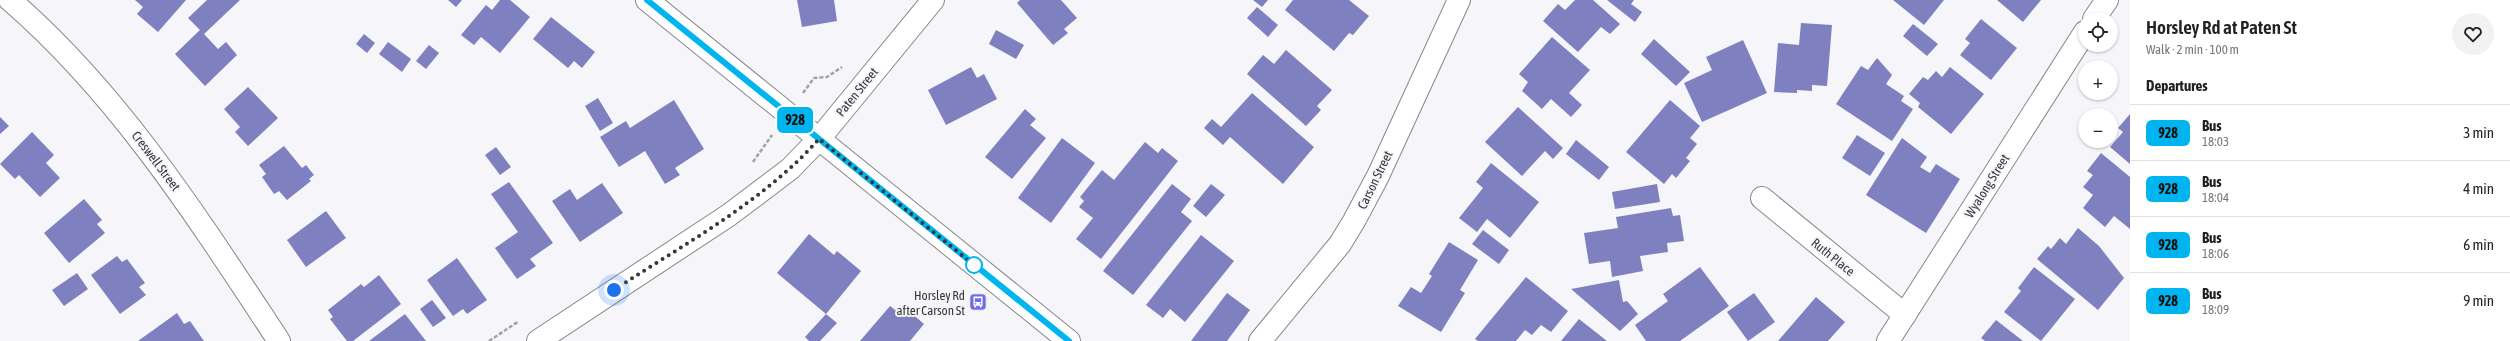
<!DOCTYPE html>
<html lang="en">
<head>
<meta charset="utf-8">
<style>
	:root { --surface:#fff; --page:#f2f2f2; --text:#222; --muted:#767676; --line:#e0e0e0 }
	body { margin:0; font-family:"Asap Condensed",sans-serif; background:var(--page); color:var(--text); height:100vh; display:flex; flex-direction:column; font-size:15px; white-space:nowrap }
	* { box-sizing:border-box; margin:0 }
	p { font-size:13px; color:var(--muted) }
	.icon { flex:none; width:22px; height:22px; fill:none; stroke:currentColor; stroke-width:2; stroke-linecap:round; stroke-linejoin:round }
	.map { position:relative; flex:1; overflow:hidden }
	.side { display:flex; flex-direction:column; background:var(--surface); width:380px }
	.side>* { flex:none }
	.badge { padding:0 8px; border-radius:6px; font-size:14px; line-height:26px }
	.tools { position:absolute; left:2078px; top:12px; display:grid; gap:8px }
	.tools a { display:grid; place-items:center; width:40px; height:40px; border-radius:50%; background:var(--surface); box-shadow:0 1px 3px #0004; font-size:20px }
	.you { position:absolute; width:20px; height:20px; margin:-10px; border:3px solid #fff; border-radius:50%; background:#1a73e8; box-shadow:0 0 0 6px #1a73e833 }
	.map>.badge { position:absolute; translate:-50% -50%; box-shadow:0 0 0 2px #fff }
	h2 { padding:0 16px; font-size:15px; line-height:36px }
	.round { display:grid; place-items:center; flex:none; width:42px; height:42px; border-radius:21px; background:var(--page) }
	.overview { display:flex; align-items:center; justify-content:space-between; height:68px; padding:0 16px }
	h1 { font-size:19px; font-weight:600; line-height:30px }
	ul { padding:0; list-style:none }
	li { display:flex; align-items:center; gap:12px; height:56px; padding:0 16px; border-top:1px solid var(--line) }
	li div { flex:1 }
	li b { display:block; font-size:15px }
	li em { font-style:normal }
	li .badge { min-width:44px; font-weight:700; text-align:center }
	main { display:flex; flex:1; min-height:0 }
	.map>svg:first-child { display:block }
	.building { fill:#7e80bf }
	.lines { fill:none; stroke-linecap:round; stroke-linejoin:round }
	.minor-casing { stroke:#87878b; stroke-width:24 }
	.tertiary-casing { stroke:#87878b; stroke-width:24 }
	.path { stroke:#a2a2a5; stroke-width:2.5; stroke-dasharray:4 2; stroke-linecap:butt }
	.minor { stroke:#fff; stroke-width:22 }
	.tertiary { stroke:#fff; stroke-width:22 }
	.line-casing { stroke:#fff; stroke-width:9 }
	.line { stroke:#00b5ef; stroke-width:6 }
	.walk { stroke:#373739; stroke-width:4; stroke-dasharray:0 7.2 }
	.stop-dot { fill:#fff; stroke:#00b5ef; stroke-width:2 }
	.labels { text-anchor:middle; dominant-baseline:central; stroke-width:4; stroke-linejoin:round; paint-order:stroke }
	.street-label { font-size:13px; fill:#373739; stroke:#f6f6fa }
	.poi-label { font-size:13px; fill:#373739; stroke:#f6f6fa; text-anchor:end }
</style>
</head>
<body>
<main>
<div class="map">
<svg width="2130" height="341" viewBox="0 0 2130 341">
	<rect width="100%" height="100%" fill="#f6f6fa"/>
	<!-- building -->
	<g class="building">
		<polygon points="135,0 186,0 158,32 137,14 143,7"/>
		<polygon points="207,0 240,0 204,34 218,49 226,42 237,55 205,86 175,54 200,30 188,18"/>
		<polygon points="448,0 462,0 456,7"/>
		<polygon points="500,0 510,0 530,17 500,53 481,37 474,45 461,35 486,5 492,10"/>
		<polygon points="797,0 834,0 837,21 802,27"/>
		<polygon points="1020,0 1061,0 1077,18 1064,29 1068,33 1053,45 1017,3"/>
		<polygon points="1253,0 1268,0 1262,7"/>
		<polygon points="1293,0 1349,0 1369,16 1353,35 1349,33 1334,51 1285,10"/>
		<polygon points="1575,0 1593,0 1620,24 1610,34 1601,27 1578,52 1543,21 1558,4 1565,10"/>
		<polygon points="1607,0 1634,0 1631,4 1642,12 1635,22"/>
		<polygon points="1893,0 1944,0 1924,25"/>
		<polygon points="1997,0 2041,0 2023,22"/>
		<polygon points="1257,7 1278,25 1268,37 1247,18"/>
		<polygon points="551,17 595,52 582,68 574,61 568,68 533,39"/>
		<polygon points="1981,19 2017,48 1991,80 1960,55 1970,43 1965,39"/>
		<polygon points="1801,23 1832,25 1827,86 1812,85 1812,91 1797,90 1797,93 1774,92 1778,43 1799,45"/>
		<polygon points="1913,24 1938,44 1927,56 1903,36"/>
		<polygon points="996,30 1024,45 1016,59 989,44"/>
		<polygon points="364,34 375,43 367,53 356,44"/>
		<polygon points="1552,37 1590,70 1569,93 1582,105 1571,117 1551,99 1542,109 1522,91 1528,82 1519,74"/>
		<polygon points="1654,39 1690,72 1676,86 1641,54"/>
		<polygon points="1743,40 1767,93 1702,122 1684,83 1712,70 1706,57"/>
		<polygon points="388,42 411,59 402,72 379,54"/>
		<polygon points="429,45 439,53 426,69 416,61"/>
		<polygon points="1286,50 1332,90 1317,106 1321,110 1306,126 1247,74 1263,55 1274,64"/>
		<polygon points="1877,58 1892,75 1886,84 1904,96 1901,101 1913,109 1892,141 1836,104 1861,66 1868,70"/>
		<polygon points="971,67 977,78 984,74 997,99 946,125 928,90"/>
		<polygon points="1950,67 1984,94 1951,134 1918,107 1920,103 1909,94 1923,77 1928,80 1936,71 1942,77"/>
		<polygon points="248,87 278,118 248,146 235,132 240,127 224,109"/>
		<polygon points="1252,93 1314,147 1283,184 1230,137 1223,145 1204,128 1212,119 1221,127"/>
		<polygon points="598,98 613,123 600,131 585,106"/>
		<polygon points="674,100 704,149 675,168 680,175 665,184 645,151 619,167 600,137 626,121 630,128"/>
		<polygon points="1670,100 1700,126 1690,138 1697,144 1686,158 1690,161 1676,178 1672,174 1664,184 1626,152"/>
		<polygon points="1518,107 1563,148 1553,159 1545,151 1522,176 1485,142"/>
		<polygon points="1025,109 1036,119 1030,125 1046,138 1012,179 985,157"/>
		<polygon points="2130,114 2130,164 2110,147 2123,132 2118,128"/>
		<polygon points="0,117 9,126 0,134"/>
		<polygon points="32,132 54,155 46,163 60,178 40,197 19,175 15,179 0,164"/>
		<polygon points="1857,135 1885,153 1870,176 1842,158"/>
		<polygon points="1062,138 1095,163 1051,223 1018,198"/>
		<polygon points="1902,138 1927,157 1920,167 1930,173 1936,164 1960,179 1926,233 1866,195"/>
		<polygon points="1576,140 1609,167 1599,180 1566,154"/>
		<polygon points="1145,142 1158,153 1162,148 1178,161 1101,259 1076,239 1093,218 1079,207 1084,201 1080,197 1102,170 1114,180"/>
		<polygon points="284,146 302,168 306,165 314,175 309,179 311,181 287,200 279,191 274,194 262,177 266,174 259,165"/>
		<polygon points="496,147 511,167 500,175 485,155"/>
		<polygon points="2101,153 2130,177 2130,229 2114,216 2105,227 2083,208 2093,195 2083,187 2093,175 2087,171"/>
		<polygon points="1491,163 1539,202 1510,238 1487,219 1477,232 1459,218 1483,188 1476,182"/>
		<polygon points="509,182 553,243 530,259 536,266 517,279 495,248 518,232 491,194"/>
		<polygon points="602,183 623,213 580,242 552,201 570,189 577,200"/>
		<polygon points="1172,184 1191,199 1181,212 1192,221 1133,295 1103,271"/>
		<polygon points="1211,184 1225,195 1206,217 1193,206"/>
		<polygon points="1657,184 1660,202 1615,209 1612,192"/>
		<polygon points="84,199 102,220 97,224 105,233 69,263 44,233"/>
		<polygon points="1671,208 1673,216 1680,215 1684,241 1667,243 1668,252 1640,256 1643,271 1612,277 1610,261 1589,264 1584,233 1618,228 1616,217"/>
		<polygon points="326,211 346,238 306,267 287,240"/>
		<polygon points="2078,228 2099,246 2124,278 2098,310 2037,259 2048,246 2051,249 2060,238 2066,244"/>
		<polygon points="1483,230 1509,250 1499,264 1472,244"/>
		<polygon points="809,234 834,255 837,251 861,271 826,314 777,273"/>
		<polygon points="1201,235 1234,261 1185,322 1170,309 1163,318 1146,305"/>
		<polygon points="1449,242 1478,260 1460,290 1465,293 1441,332 1398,306 1411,287 1421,293 1432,276 1429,274"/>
		<polygon points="117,256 122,262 127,259 145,283 139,287 146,295 120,314 91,275"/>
		<polygon points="457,258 487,300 467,314 463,309 453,316 427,280"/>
		<polygon points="1700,267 1729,306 1680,341 1646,341 1635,325 1668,301 1663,294"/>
		<polygon points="2034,267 2075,299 2041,341 2004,312 2021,291 2018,288"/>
		<polygon points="77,273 88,289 64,306 52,290"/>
		<polygon points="379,275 401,304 353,341 347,341 330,319 333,317 328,310 361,284 364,287"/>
		<polygon points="1526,277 1568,311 1551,332 1541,325 1532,335 1525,330 1516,341 1478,341 1475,339"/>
		<polygon points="1619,280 1623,302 1627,301 1638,314 1620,331 1571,289"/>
		<polygon points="1227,293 1250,310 1227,341 1191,341"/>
		<polygon points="1754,293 1775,322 1748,341 1727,312"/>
		<polygon points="1816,297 1845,322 1828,341 1778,341"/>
		<polygon points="432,300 446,318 433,327 420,309"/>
		<polygon points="890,306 898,312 903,306 924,324 910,341 860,341"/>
		<polygon points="177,313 184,324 190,321 204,341 138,341"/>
		<polygon points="405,314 426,341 369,341"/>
		<polygon points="826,314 837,323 820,341 809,341 805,337"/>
		<polygon points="1579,319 1607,341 1561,341"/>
		<polygon points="1996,320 2023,341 1985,341 1981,338"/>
	</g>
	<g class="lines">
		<defs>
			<g id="minor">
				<path d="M10 0C121 96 199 220 279 341"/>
				<polyline points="647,0 1069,341"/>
				<polyline points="2094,19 2107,0"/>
				<polyline points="1762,198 1905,315"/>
				<polyline points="538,341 729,215 790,169 819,139 933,0"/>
				<polyline points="1888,341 2085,32"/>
			</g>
			<polyline id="tertiary" points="1260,341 1340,244 1354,221 1378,176 1459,0"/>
		</defs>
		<!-- minor casing -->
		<use href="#minor" class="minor-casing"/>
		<!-- tertiary casing -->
		<use href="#tertiary" class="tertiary-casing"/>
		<!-- path -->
		<g class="path">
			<polyline points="803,93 814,78 827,77 842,67"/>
			<polyline points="753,162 772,135"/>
			<polyline points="489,341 519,321"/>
		</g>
		<!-- minor -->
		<use href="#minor" class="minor"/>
		<!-- tertiary -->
		<use href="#tertiary" class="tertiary"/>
	</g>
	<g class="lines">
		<defs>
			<polyline id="line" points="647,0 1069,341"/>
		</defs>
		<!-- line casing -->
		<use href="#line" class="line-casing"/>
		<!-- line -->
		<use href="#line" class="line"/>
		<!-- walk -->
		<path class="walk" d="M614 290C684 244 763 202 819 139L974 265"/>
	</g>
	<!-- icons -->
	<defs>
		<symbol id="bus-square" viewBox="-11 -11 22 22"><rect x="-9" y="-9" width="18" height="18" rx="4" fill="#726be6" stroke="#f6f6fa"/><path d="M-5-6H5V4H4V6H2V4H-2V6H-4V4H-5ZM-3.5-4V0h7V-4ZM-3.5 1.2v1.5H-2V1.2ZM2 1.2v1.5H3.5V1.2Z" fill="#fff"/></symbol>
	</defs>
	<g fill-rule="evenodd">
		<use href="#bus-square" x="968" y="292" width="20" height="20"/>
	</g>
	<!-- markers -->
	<circle class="stop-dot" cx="974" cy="265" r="8"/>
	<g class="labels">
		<!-- street labels -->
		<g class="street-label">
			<text transform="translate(857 92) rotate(-51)">Paten Street</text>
			<text transform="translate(156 161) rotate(53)">Creswell Street</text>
			<text transform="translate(1375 180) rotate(-64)">Carson Street</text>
			<text transform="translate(1987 186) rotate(-58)">Wyalong Street</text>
			<text transform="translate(1833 257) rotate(39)">Ruth Place</text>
		</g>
		<!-- poi labels -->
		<g class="poi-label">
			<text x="965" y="295">Horsley Rd<tspan x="965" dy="15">after Carson St</tspan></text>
		</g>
	</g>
</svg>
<div class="tools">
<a><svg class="icon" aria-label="locate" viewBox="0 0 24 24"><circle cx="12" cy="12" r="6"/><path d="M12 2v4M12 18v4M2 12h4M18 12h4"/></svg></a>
<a>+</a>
<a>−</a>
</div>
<div class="you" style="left:614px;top:290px"></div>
<b class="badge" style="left:795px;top:120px;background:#00b5ef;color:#111">928</b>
</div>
<section class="side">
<div class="overview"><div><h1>Horsley Rd at Paten St</h1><p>Walk · 2 min · 100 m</p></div><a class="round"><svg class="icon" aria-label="heart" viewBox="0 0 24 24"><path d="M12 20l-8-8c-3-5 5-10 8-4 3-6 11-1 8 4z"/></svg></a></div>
<h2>Departures</h2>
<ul>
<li><span class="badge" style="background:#00b5ef;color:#111">928</span><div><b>Bus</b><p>18:03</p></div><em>3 min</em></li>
<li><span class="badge" style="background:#00b5ef;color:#111">928</span><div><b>Bus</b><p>18:04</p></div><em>4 min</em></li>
<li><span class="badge" style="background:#00b5ef;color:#111">928</span><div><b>Bus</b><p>18:06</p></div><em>6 min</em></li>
<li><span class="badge" style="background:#00b5ef;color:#111">928</span><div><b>Bus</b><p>18:09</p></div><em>9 min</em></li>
</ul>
</section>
</main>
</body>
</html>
